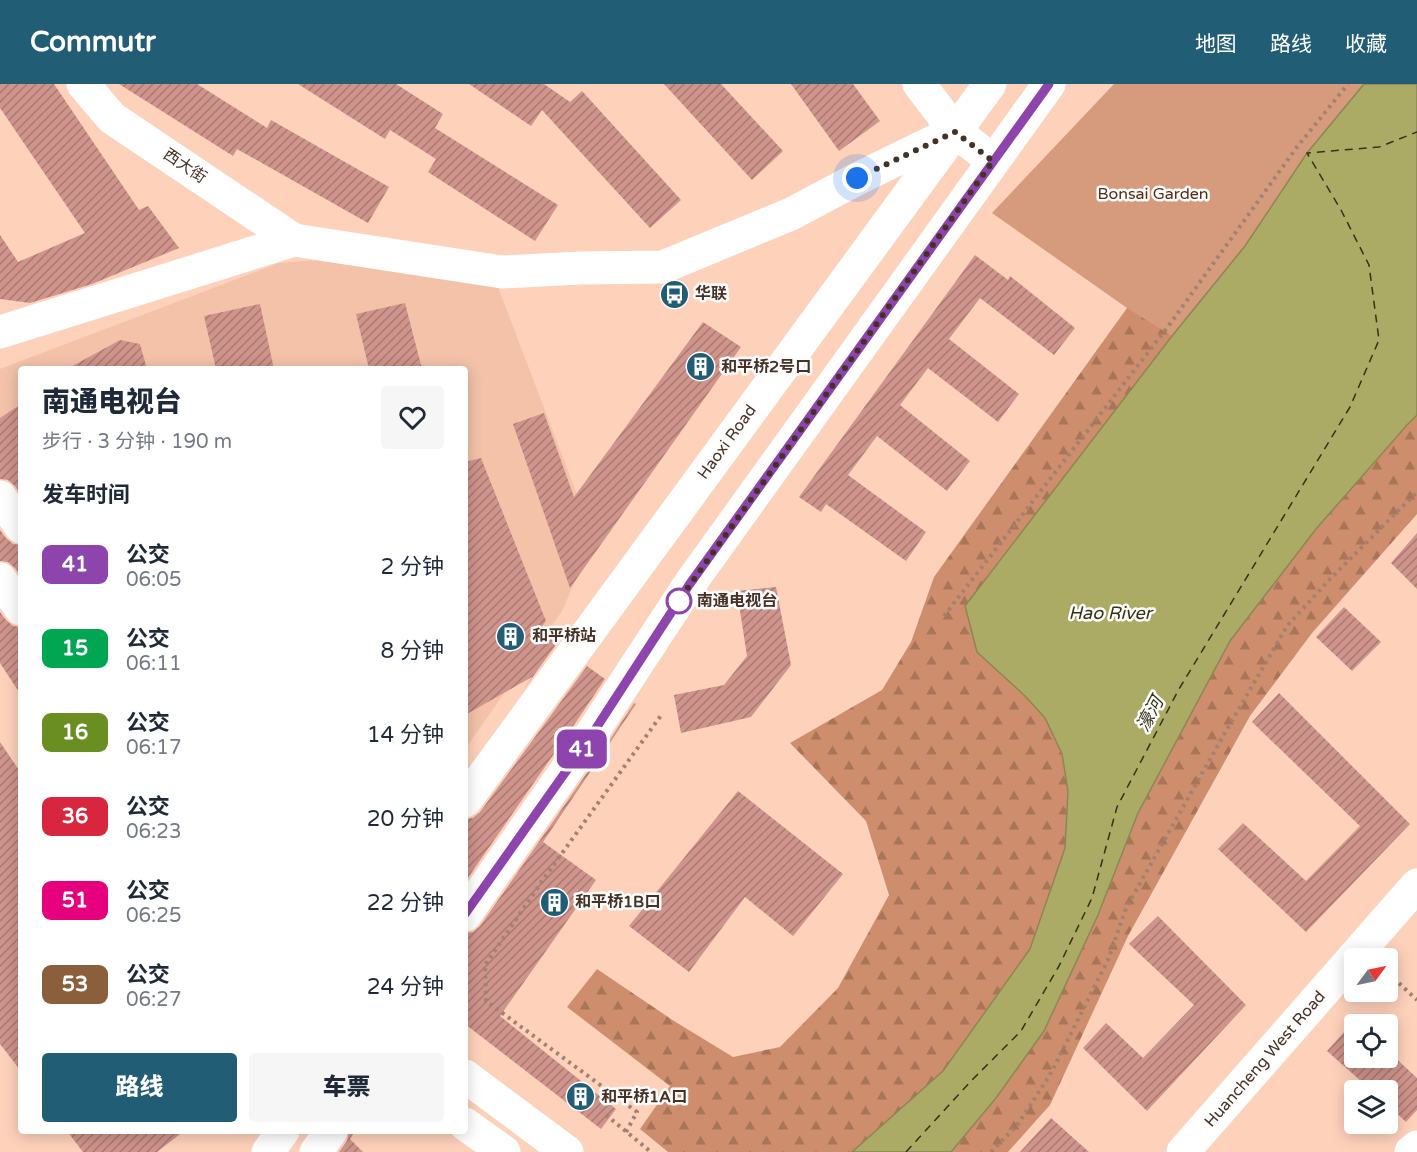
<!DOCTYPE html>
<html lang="zh">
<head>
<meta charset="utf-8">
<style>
	:root { --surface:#fff; --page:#f6f6f7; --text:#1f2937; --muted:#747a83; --accent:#215d75 }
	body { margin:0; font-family:"Varela Round","Noto Sans SC",sans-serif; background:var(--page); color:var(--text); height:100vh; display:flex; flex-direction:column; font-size:22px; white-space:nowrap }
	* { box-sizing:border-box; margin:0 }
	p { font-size:20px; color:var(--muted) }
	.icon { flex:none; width:33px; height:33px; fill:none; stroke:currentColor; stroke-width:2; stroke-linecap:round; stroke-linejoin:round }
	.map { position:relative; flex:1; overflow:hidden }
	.details { position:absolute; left:18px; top:282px; width:450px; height:768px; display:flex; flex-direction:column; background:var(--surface); border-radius:6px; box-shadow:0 3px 15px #0003 }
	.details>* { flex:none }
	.badge { padding:0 12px; border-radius:9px; font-size:21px; line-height:39px }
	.needle { width:39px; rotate:57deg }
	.buttons { position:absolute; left:1344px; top:864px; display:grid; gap:12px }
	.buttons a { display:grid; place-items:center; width:54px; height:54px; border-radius:6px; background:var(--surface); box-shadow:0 3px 15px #0003; font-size:30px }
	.you { position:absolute; width:30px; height:30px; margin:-15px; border:4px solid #fff; border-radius:50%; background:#1a73e8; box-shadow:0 0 0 9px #1a73e833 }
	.map>.badge { position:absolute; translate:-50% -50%; box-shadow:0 0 0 3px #fff }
	h2 { padding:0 24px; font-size:22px; line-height:54px }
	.round { display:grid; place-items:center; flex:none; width:63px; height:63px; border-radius:6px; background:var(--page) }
	.head { display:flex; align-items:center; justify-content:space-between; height:102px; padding:0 24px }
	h1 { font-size:28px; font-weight:800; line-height:45px }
	.cta { display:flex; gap:12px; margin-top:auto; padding:12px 24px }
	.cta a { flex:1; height:69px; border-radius:6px; background:var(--accent); color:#fff; font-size:24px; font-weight:800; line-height:69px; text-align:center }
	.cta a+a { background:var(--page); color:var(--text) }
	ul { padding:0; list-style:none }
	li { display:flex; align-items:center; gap:18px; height:84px; padding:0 24px }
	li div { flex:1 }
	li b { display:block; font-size:22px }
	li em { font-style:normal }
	li .badge { min-width:66px; font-weight:700; text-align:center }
	header { display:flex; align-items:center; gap:36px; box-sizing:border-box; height:84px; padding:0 30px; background:var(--accent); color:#fff }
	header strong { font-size:28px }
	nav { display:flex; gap:33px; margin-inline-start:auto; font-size:21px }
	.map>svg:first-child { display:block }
	.built { fill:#f3c2a9 }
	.forest { fill:url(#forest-firs) }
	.park { fill:#d69b7d }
	.water { fill:#acab66; stroke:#8d8653; stroke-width:1.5 }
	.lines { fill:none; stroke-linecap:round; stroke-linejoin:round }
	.ferry { stroke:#343314; stroke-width:1.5; stroke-dasharray:8 6; stroke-linecap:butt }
	.building { fill:url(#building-hatch) }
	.path { stroke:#a28170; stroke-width:4; stroke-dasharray:3 4.5; stroke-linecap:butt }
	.minor { stroke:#fff; stroke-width:33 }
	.major { stroke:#fff; stroke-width:33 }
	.line-casing { stroke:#fff; stroke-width:14 }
	.line { stroke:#8e44ad; stroke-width:9 }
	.walk { stroke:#463126; stroke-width:6; stroke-dasharray:0 10.8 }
	.stop-dot { fill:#fff; stroke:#8e44ad; stroke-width:3 }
	.labels { text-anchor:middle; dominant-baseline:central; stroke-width:5; stroke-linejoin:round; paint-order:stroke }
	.street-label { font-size:16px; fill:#463126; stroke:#fdfdfd }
	.park-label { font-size:16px; fill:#552a12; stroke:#fdfdfd }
	.poi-label { font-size:16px; font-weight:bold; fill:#463126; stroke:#fdfdfd; text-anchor:start }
	.stop-label { font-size:16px; font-weight:bold; fill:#463126; stroke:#fdfdfd; text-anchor:start }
	.water-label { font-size:18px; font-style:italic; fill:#343314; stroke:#fdfdfd }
</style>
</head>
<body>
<header>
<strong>Commutr</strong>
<nav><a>地图</a><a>路线</a><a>收藏</a></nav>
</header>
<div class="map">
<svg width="1417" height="1068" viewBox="0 0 1417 1068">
	<defs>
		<pattern id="forest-firs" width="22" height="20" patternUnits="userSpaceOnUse" patternTransform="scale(1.5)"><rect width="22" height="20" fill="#ce8e6d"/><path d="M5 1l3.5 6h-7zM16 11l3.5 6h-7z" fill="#a97559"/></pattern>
		<pattern id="building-hatch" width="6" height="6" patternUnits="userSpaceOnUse" patternTransform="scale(1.5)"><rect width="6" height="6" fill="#cf948c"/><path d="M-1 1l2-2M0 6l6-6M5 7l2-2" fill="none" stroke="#aa7972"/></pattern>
	</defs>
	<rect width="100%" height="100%" fill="#fed1bb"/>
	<!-- built -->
	<polygon class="built" points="315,176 498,203 594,455 562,527 465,665 465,285 21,285 21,390 0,359 0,285 279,179"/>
	<!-- forest -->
	<g class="forest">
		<polygon points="1364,0 1307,69 1245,162 1025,612 1046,634 1062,671 1068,707 1065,764 1031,865 943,987 852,1068 668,1068 640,1045 670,1002 567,923 597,885 674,937 733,973 780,963 838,904 889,811 866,737 790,659 882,606 911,558 934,493 1127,224 1161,203"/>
		<polygon points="1417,331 1417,430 1312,549 1250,632 1128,852 1050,1021 1008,1068 951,1068 996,1014 1044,947 1098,831 1138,729 1230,557 1316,445 1407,341"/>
	</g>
	<!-- park -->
	<polygon class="park" points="1114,0 1364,0 1307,69 1245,162 1172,252 1127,224 992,129"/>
	<!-- water -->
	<polygon class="water" points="1364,0 1417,0 1417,331 1407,341 1316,445 1230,557 1138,729 1098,831 1044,947 996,1014 951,1068 852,1068 943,987 1030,865 1065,764 1068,707 1062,670 1045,634 1025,612 977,568 965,522 1172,252 1245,162 1307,69"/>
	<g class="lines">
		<!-- ferry -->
		<polyline class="ferry" points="906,1068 971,997 1021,947 1059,882 1092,814 1117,723 1179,605 1350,323 1379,256 1369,181 1341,126 1307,69 1379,63 1417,48"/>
	</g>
	<!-- building -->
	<g class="building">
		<polygon points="0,0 54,0 139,126 148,122 179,164 92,200 30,219 0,215 0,151 18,178 85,149 0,24"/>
		<polygon points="119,0 197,0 267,44 271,36 389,103 368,139 237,65 233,72"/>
		<polygon points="298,0 396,0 443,30 435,44 558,121 535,157 428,88 436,75 390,46 385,55"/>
		<polygon points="469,0 544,0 570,18 582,7 681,116 650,144 542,26 531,42"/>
		<polygon points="664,0 721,0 783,67 752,96"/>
		<polygon points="791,0 853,0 880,37 839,67"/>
		<polygon points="975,171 1008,196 1010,192 1075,244 1054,271 980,214 949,255 1019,310 998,338 928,284 900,321 970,377 947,407 877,352 848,391 926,448 906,477 826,420 821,428 799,413"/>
		<polygon points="405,219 422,285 369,285 356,230"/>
		<polygon points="260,220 274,285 216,285 204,232"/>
		<polygon points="703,238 741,263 570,504 513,340 544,329 574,413"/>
		<polygon points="120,256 140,260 147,285 67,285"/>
		<polygon points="21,320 21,410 15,402 8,396 0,395 0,334"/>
		<polygon points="481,374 546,537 540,545 552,554 555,562 521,609 532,593 465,631 465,378"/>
		<polygon points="0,446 6,454 13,460 21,461 21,492 15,484 8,478 0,477"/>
		<polygon points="1417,449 1417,505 1391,479"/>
		<polygon points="776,503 791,581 751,633 681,649 674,611 724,601 747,572 737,507"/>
		<polygon points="1344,523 1381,558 1352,587 1316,553"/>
		<polygon points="0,528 6,536 13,542 21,543 21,611 0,579"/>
		<polygon points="587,582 605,595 574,641 465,798 465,735 473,734 480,728"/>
		<polygon points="1279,609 1410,740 1306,848 1218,765 1243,739 1306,797 1360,742 1252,638"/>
		<polygon points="634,619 636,620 543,758 596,796 500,932 616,1025 601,1045 465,940 465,849 473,848 480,842 605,663"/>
		<polygon points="0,658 21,689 21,987 0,960"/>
		<polygon points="738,707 843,790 793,852 745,813 689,888 629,842"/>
		<polygon points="1158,832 1246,921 1147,1027 1083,964 1106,939 1143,974 1194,921 1129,860"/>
		<polygon points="1354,937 1358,940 1354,940 1354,974 1388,974 1388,967 1417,994 1417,1026 1406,1038 1388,1021 1388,1006 1371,1006 1327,967"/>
		<polygon points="1051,1034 1089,1068 1020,1068"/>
		<polygon points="67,1047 184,1047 157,1068 83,1068"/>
		<polygon points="349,1047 355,1047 350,1055 363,1068 339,1068 347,1057"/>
	</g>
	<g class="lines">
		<!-- path -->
		<g class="path">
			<polyline points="944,532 1167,244 1297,63 1348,0"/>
			<polyline points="1388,889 1417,916"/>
			<polyline points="606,1031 651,1068"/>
			<polyline points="626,1048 637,1028 486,917 485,881 545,793 662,630"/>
			<polyline points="991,1068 1018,1040 1050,991 1108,876 1126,824 1222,654 1287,542 1331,494 1417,408"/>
		</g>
		<!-- minor -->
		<g class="minor">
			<polyline points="83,0 112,34 294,156"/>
			<polyline points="919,0 955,47 993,77"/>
			<polyline points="0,248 294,156 502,188 580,184 663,183 791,130 857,95 955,47"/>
			<polyline points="1183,1068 1417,801"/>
			<polyline points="1411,1068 1417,1063"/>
		</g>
		<!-- major -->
		<g class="major">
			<polyline points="0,413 21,443"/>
			<polyline points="0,495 21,525"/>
			<polyline points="465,717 990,0"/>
			<polyline points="465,831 590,652 689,501 1049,0"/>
			<polyline points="465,992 567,1068"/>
			<polyline points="465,1040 504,1068"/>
			<polyline points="268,1068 283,1047"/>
			<polyline points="316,1068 331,1047"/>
		</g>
	</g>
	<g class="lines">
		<defs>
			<polyline id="line" points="465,830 591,652 689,501 1049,0"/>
		</defs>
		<!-- line casing -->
		<use href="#line" class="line-casing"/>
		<!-- line -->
		<use href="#line" class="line"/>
		<!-- walk -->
		<polyline class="walk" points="679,517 677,519 993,77 955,48 857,94"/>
	</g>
	<!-- icons -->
	<defs>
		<symbol id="bus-disc" viewBox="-11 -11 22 22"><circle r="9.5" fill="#215d75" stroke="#fdfdfd"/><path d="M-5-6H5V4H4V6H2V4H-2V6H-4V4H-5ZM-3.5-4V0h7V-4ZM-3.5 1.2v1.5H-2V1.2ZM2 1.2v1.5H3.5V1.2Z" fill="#fff"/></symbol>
		<symbol id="building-disc" viewBox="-11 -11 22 22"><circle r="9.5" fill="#215d75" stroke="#fdfdfd"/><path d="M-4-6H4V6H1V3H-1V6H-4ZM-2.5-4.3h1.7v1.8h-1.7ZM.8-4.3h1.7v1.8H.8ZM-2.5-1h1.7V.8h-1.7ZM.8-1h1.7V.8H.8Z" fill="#fff"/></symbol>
	</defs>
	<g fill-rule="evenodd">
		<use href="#bus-disc" x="658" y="194" width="33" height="33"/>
		<use href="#building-disc" x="684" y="266" width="33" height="33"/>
		<use href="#building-disc" x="494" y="536" width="33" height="33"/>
		<use href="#building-disc" x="538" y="802" width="33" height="33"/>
		<use href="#building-disc" x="564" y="996" width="33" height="33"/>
	</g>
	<!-- markers -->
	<circle class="stop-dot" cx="679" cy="517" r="12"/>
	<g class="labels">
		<!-- street labels -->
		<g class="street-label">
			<text transform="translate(185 82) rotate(34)">西大街</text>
			<text transform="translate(727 358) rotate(-54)">Haoxi Road</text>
			<text transform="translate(1265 975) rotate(-49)">Huancheng West Road</text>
		</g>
		<!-- park labels -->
		<g class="park-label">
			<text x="1153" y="110">Bonsai Garden</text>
		</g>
		<!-- poi labels -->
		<g class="poi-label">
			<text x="695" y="210">华联</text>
			<text x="721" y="283">和平桥2号口</text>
			<text x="532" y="552">和平桥站</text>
			<text x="575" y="818">和平桥1B口</text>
			<text x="601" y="1013">和平桥1A口</text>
		</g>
		<!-- stop labels -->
		<g class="stop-label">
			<text x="697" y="517">南通电视台</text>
		</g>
		<!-- water labels -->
		<g class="water-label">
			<text x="1110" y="529">Hao River</text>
			<text transform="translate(1150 630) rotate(-62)">濠河</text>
		</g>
	</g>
</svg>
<div class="buttons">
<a><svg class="needle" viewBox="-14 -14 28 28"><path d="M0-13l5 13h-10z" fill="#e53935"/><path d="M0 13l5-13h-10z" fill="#747a83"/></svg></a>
<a><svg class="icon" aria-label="locate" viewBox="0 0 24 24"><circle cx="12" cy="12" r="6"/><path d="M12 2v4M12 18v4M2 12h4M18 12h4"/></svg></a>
<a><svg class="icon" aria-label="layers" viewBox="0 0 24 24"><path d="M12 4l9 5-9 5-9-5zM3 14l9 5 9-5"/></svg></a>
</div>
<div class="you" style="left:857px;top:94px"></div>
<b class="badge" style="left:582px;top:665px;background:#8e44ad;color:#fff">41</b>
<section class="details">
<div class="head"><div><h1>南通电视台</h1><p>步行 · 3 分钟 · 190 m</p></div><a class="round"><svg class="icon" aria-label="heart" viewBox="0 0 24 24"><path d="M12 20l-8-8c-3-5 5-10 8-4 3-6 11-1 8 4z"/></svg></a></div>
<h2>发车时间</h2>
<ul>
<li><span class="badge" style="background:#8e44ad;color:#fff">41</span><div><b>公交</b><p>06:05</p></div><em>2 分钟</em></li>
<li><span class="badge" style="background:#00a651;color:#fff">15</span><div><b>公交</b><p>06:11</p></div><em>8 分钟</em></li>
<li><span class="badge" style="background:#6b8e23;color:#fff">16</span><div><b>公交</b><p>06:17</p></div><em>14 分钟</em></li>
<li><span class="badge" style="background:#d7263d;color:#fff">36</span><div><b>公交</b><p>06:23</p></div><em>20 分钟</em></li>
<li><span class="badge" style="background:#e6007e;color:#fff">51</span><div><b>公交</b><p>06:25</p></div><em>22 分钟</em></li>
<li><span class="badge" style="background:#8b5e3c;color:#fff">53</span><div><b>公交</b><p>06:27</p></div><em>24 分钟</em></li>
</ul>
<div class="cta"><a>路线</a><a>车票</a></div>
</section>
</div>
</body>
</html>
